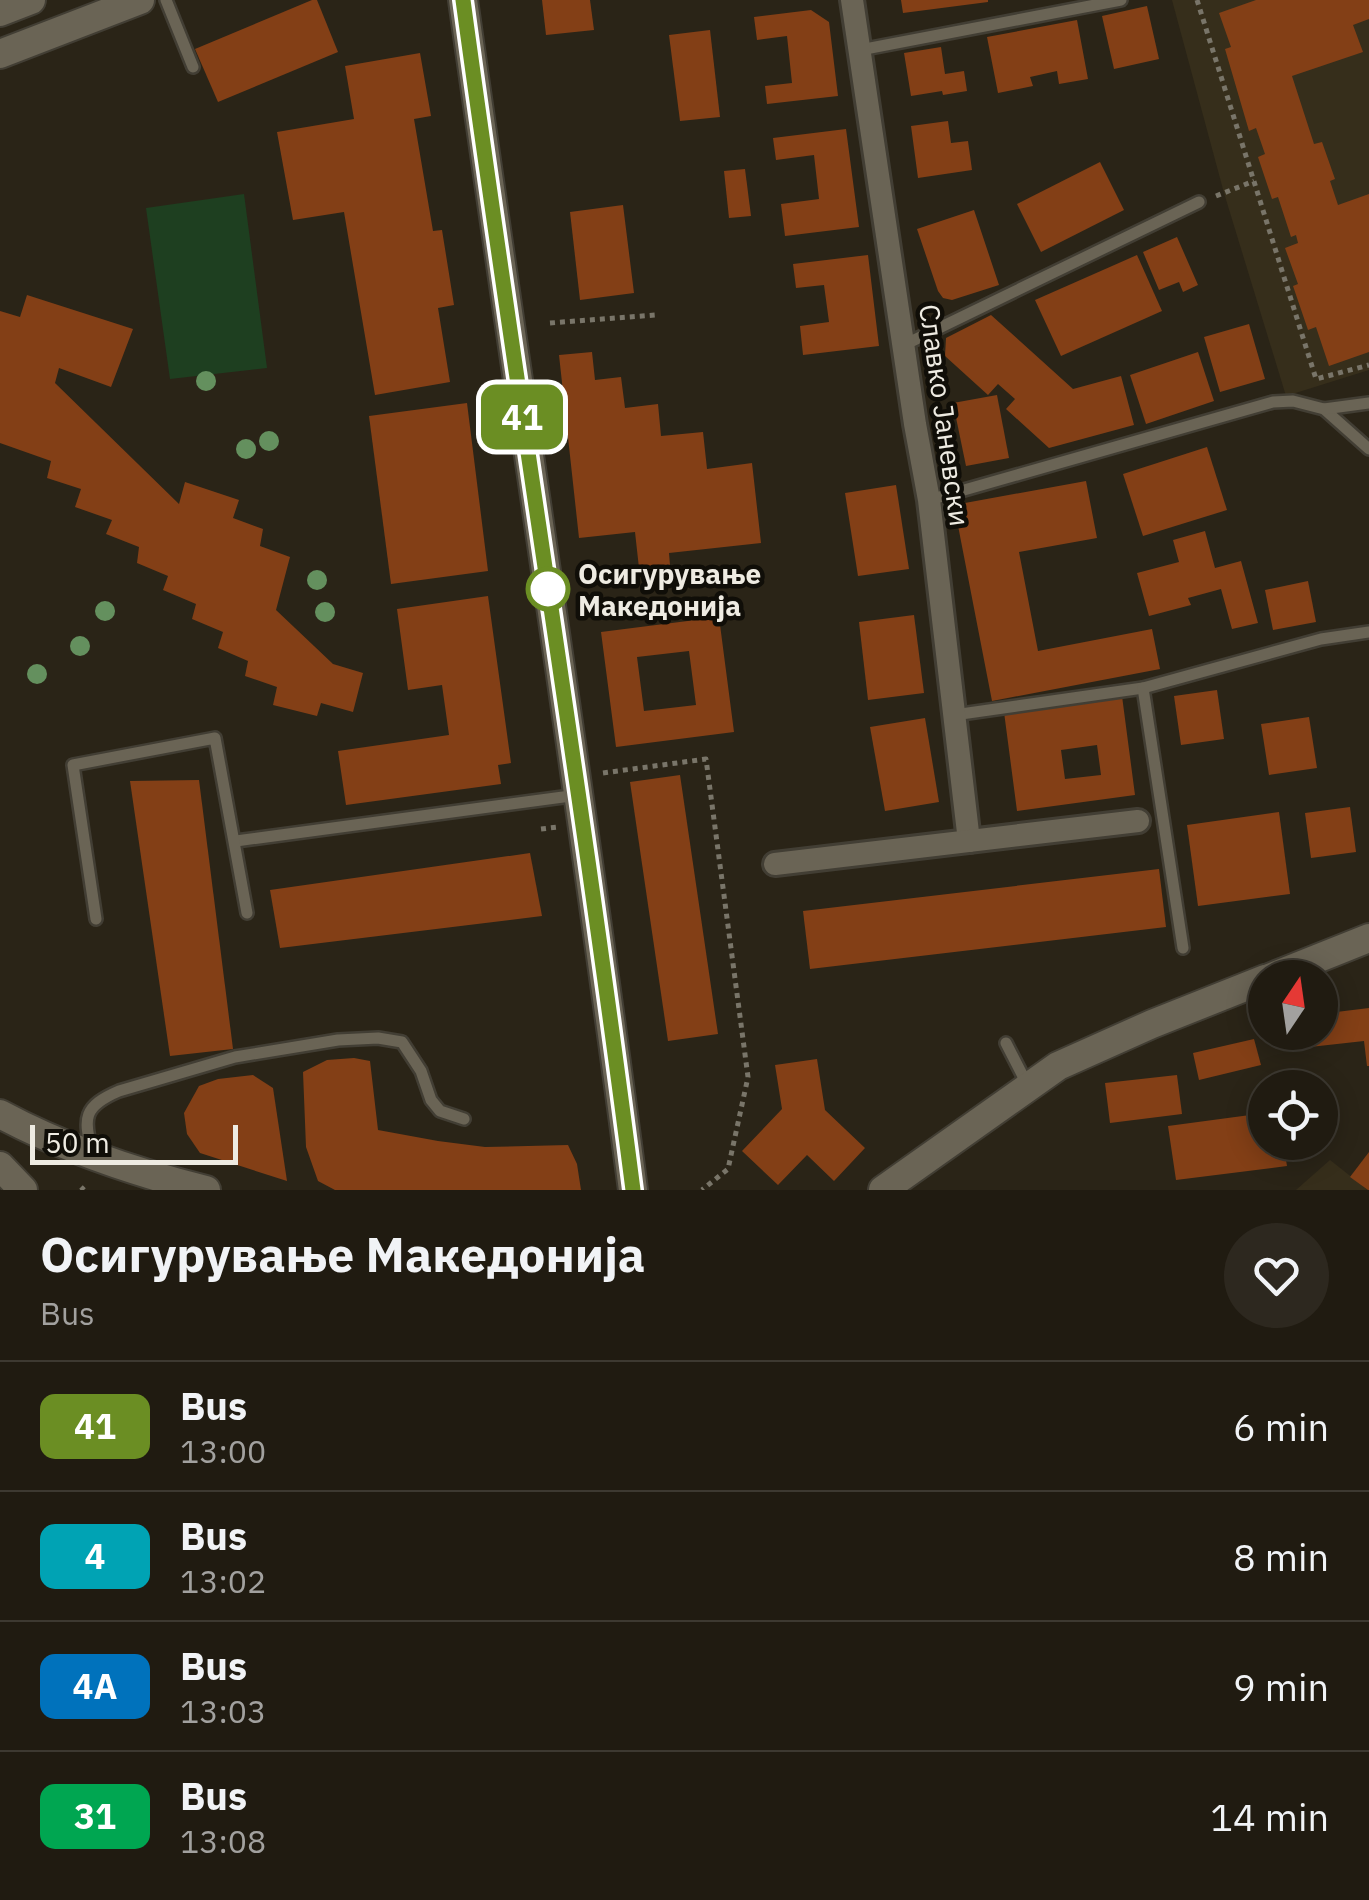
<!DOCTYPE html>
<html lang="en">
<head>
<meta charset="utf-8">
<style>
	:root { --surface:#201b11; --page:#2d281f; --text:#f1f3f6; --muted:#a2a19f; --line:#3d3931 }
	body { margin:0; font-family:"IBM Plex Sans",sans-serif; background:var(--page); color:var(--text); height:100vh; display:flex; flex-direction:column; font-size:38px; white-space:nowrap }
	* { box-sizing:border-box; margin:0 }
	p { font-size:32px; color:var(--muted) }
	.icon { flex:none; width:55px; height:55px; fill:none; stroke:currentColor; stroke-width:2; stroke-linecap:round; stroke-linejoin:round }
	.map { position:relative; height:1190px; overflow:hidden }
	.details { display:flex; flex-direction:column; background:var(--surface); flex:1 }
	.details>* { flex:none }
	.badge { padding:0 20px; border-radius:15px; font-size:35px; line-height:65px }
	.needle { width:65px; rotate:13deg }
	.buttons { position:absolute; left:1248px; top:960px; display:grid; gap:20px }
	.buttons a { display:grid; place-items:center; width:90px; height:90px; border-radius:50%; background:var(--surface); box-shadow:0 5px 25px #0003,0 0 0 2px var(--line); font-size:50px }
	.scale { position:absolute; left:30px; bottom:25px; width:208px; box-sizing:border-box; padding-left:10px; border:5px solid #eeebe2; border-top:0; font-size:28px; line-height:35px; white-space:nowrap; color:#eeebe2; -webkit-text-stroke:8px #100e08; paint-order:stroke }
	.map>.badge { position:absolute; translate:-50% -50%; box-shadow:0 0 0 5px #fff }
	.round { display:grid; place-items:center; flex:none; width:105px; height:105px; border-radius:52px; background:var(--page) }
	.overview { display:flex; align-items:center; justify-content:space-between; height:170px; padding:0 40px }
	h1 { font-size:48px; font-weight:700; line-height:75px }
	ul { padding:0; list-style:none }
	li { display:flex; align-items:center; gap:30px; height:130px; padding:0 40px; border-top:2px solid var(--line) }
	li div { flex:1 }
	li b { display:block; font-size:38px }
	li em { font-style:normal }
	li .badge { min-width:110px; font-weight:700; text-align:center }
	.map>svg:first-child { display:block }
	.built { fill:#362e1b }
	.green { fill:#1e3f20 }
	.building { fill:#833f16; fill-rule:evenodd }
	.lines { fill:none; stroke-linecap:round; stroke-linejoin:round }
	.service-casing { stroke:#423e34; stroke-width:16 }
	.minor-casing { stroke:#423e34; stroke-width:28 }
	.tertiary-casing { stroke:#423e34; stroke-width:32 }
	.path { stroke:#797569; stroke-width:5; stroke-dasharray:5 5; stroke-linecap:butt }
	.service { stroke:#6a6455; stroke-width:11 }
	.minor { stroke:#6a6455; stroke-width:22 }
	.tertiary { stroke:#6a6455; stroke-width:28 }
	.tree { fill:#64905e }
	.line-casing { stroke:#fff; stroke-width:22 }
	.line { stroke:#6b8e23; stroke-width:15 }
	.stop-dot { fill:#fff; stroke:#6b8e23; stroke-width:5 }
	.labels { text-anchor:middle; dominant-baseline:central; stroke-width:9; stroke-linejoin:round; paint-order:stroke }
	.street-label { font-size:28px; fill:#eeebe2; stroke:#100e08 }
	.stop-label { font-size:28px; font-weight:bold; fill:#eeebe2; stroke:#100e08; text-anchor:start }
</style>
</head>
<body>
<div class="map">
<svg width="1369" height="1190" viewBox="0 0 1369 1190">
	<rect width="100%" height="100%" fill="#2a2417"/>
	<!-- built -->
	<g class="built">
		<polygon points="1172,0 1369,0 1369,370 1286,396 1224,193"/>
		<polygon points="1330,1160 1368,1190 1296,1190"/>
	</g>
	<!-- green -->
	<polygon class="green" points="244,194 267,368 170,379 146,208"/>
	<!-- building -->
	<g class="building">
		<polygon points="312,0 317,0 338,52 218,102 195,49"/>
		<polygon points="542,0 590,0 594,30 546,35"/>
		<polygon points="901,0 988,0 988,2 903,13"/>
		<polygon points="1256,0 1369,0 1369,19 1353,25 1363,52 1292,76 1314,144 1322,142 1335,179 1330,181 1338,205 1369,194 1369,352 1329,366 1316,327 1308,330 1293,286 1298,284 1285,248 1298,243 1296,235 1291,237 1278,197 1272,199 1258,157 1265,154 1256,128 1249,131 1225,49 1231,47 1219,13"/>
		<polygon points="1147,6 1159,59 1114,69 1102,16"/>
		<polygon points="811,10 829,22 838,96 767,104 765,86 792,83 787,36 757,40 754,17"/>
		<polygon points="1077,20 1088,79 1059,84 1057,71 1030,77 1033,86 998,93 987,37"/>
		<polygon points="710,30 720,117 680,121 669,35"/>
		<polygon points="941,47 945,74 964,71 967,91 943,95 942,91 911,96 904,53"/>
		<polygon points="420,53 431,116 414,119 433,231 442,230 454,305 438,308 450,382 375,395 344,212 293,220 277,132 354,119 345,66"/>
		<polygon points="948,121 951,143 968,141 972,170 918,178 911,126"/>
		<polygon points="846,129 859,227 785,236 781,204 819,199 814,155 776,160 773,138"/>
		<polygon points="1100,162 1124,210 1041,252 1017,204"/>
		<polygon points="745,169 751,216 729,218 724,171"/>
		<polygon points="623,205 634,293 580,300 570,212"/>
		<polygon points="974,210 999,285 952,300 943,298 938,291 917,229"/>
		<polygon points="1177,237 1198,285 1183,292 1179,282 1159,290 1143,252"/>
		<polygon points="868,255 879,346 803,355 800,326 829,322 824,285 796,288 793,264"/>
		<polygon points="1137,255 1162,311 1061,356 1035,300"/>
		<polygon points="27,295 133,329 111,387 59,368 55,383 179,504 185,482 239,500 233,518 263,529 260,546 290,557 276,610 333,664 363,673 353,712 321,703 317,716 273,705 277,687 245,676 248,661 218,648 223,632 192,619 196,604 163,590 168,576 137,563 139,547 106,534 112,520 75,507 81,489 47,478 51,461 0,443 0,311 20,317"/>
		<polygon points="991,315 1073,389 1121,376 1134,425 1049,448 1006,409 1015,399 998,384 988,395 945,356 946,338"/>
		<polygon points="1249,324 1265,379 1220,392 1204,337"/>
		<polygon points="592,352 595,380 621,377 625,408 658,404 661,436 703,432 707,469 752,463 761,543 669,553 670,565 639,568 635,532 579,538 559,355"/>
		<polygon points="1198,352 1214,401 1146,424 1130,375"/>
		<polygon points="997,395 1009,458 966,466 953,403"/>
		<polygon points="467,403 488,571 391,584 369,416"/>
		<polygon points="1207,447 1227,510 1143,536 1123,474"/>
		<polygon points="1086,481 1097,538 1019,552 1038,651 1152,629 1160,669 992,701 954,505"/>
		<polygon points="896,485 909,569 858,576 845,493"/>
		<polygon points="1205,531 1215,568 1241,561 1258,623 1232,629 1221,589 1188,598 1191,605 1149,616 1137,573 1179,562 1173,540"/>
		<polygon points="1308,581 1316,622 1273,630 1265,590"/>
		<polygon points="488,596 511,763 498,765 501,784 346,805 338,751 449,735 442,685 408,690 397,609"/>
		<polygon points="914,615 924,693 868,700 859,622"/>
		<path d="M719 617 734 732 616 747 601 632ZM689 651 696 705 644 711 637 657Z"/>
		<polygon points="1217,690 1224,739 1181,745 1174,696"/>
		<path d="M1122 696 1135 795 1017 811 1004 712ZM1097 745 1101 775 1065 779 1061 750Z"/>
		<polygon points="1309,717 1317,768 1269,775 1261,724"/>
		<polygon points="925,718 939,802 885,811 870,727"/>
		<polygon points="680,775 718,1034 668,1041 630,782"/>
		<polygon points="199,780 233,1049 170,1056 130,781"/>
		<polygon points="1350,807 1356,852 1311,858 1305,813"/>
		<polygon points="1279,812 1290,894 1198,906 1187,825"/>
		<polygon points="530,853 542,916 280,948 270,890"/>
		<polygon points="1159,869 1166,927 810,969 803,911"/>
		<polygon points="1369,1008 1369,1066 1367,1066 1364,1041 1301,1048 1299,1032 1320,1032 1320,1014"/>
		<polygon points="1254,1039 1261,1065 1199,1080 1193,1053"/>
		<polygon points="354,1058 370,1061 378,1130 438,1141 485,1147 568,1145 577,1164 581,1190 335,1190 318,1181 306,1147 303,1072 327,1060"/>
		<polygon points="817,1059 825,1110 865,1148 834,1181 807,1155 778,1185 742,1151 782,1109 775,1065"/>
		<polygon points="253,1075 273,1088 287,1181 200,1153 187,1134 184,1113 199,1086 218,1079"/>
		<polygon points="1177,1075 1182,1114 1110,1123 1105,1083"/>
		<polygon points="1265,1113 1265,1142 1283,1142 1287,1166 1176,1180 1168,1126"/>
		<polygon points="1369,1152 1369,1190 1368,1190 1350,1177"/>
	</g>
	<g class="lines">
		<defs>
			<g id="service">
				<polyline points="166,0 193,67"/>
				<polyline points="860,50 1121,0"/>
				<polyline points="904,345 1199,202"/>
				<polyline points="1324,409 1369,449"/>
				<polyline points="929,500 1273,402 1293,401 1324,409 1369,403"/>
				<polyline points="954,715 1143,688"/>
				<polyline points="236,841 578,795"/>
				<polyline points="96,919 73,765 215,738 247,913"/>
				<polyline points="1183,948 1143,688 1321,639 1369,632"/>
				<polyline points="1006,1043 1028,1086"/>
				<path d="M93 1153C82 1118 84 1106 119 1091L235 1057 338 1040 378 1038 402 1042 421 1071 431 1100 440 1111 464 1119"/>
			</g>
			<g id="minor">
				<polyline points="852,0 915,424 929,500 969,841"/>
				<polyline points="775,864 1138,821"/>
			</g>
			<g id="tertiary">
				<path d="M463 0C519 397 581 793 633 1190"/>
				<polyline points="0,12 31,0"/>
				<polyline points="0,54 140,0"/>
				<polyline points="1269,978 1369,938"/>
				<path d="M0 1114C65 1149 134 1172 206 1190"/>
				<polyline points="0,1166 23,1190"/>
				<polyline points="883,1190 1058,1066 1152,1024 1265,979"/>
			</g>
		</defs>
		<!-- service casing -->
		<use href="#service" class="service-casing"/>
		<!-- minor casing -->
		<use href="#minor" class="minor-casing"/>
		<!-- tertiary casing -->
		<use href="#tertiary" class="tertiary-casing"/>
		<!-- path -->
		<g class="path">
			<polyline points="1197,0 1316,379 1369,365"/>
			<polyline points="1216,196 1254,181"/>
			<polyline points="550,323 655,315"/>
			<polyline points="603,773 706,759 748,1077 728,1169 702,1190"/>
			<polyline points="541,829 558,827"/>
			<polyline points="81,1187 84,1190"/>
		</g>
		<!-- service -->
		<use href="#service" class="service"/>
		<!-- minor -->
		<use href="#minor" class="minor"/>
		<!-- tertiary -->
		<use href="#tertiary" class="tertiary"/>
	</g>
	<!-- trees -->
	<g class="tree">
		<circle cx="206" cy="381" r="10"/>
		<circle cx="269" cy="441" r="10"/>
		<circle cx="246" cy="449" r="10"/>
		<circle cx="317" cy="580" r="10"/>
		<circle cx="105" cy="611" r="10"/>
		<circle cx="325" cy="612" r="10"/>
		<circle cx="80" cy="646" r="10"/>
		<circle cx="37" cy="674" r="10"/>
	</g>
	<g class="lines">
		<defs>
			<path id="line" d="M463 0C517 397 582 793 633 1190"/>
		</defs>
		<!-- line casing -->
		<use href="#line" class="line-casing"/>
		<!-- line -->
		<use href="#line" class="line"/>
	</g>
	<!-- markers -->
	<circle class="stop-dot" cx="548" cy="589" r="20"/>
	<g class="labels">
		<!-- street labels -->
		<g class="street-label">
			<text transform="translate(945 415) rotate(82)">Славко Јаневски</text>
		</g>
		<!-- stop labels -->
		<g class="stop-label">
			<text x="578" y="573">Осигурување<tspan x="578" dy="32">Македонија</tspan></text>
		</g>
	</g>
</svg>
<div class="buttons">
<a><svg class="needle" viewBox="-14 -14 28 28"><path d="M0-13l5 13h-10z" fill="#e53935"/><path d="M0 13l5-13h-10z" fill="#a2a19f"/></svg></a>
<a><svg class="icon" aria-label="locate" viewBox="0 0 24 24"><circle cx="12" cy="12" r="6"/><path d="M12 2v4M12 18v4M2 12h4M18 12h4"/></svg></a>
</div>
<div class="scale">50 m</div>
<b class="badge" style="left:522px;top:417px;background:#6b8e23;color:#fff">41</b>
</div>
<section class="details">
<div class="overview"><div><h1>Осигурување Македонија</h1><p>Bus</p></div><a class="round"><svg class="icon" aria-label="heart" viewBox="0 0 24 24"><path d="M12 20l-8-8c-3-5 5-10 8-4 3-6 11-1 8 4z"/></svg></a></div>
<ul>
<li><span class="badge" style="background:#6b8e23;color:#fff">41</span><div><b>Bus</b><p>13:00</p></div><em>6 min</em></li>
<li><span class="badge" style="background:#00a3b4;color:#fff">4</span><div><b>Bus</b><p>13:02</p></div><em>8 min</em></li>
<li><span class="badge" style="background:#0072bc;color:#fff">4A</span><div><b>Bus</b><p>13:03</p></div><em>9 min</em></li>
<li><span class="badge" style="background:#00a651;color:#fff">31</span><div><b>Bus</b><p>13:08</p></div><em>14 min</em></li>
</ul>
</section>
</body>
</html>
